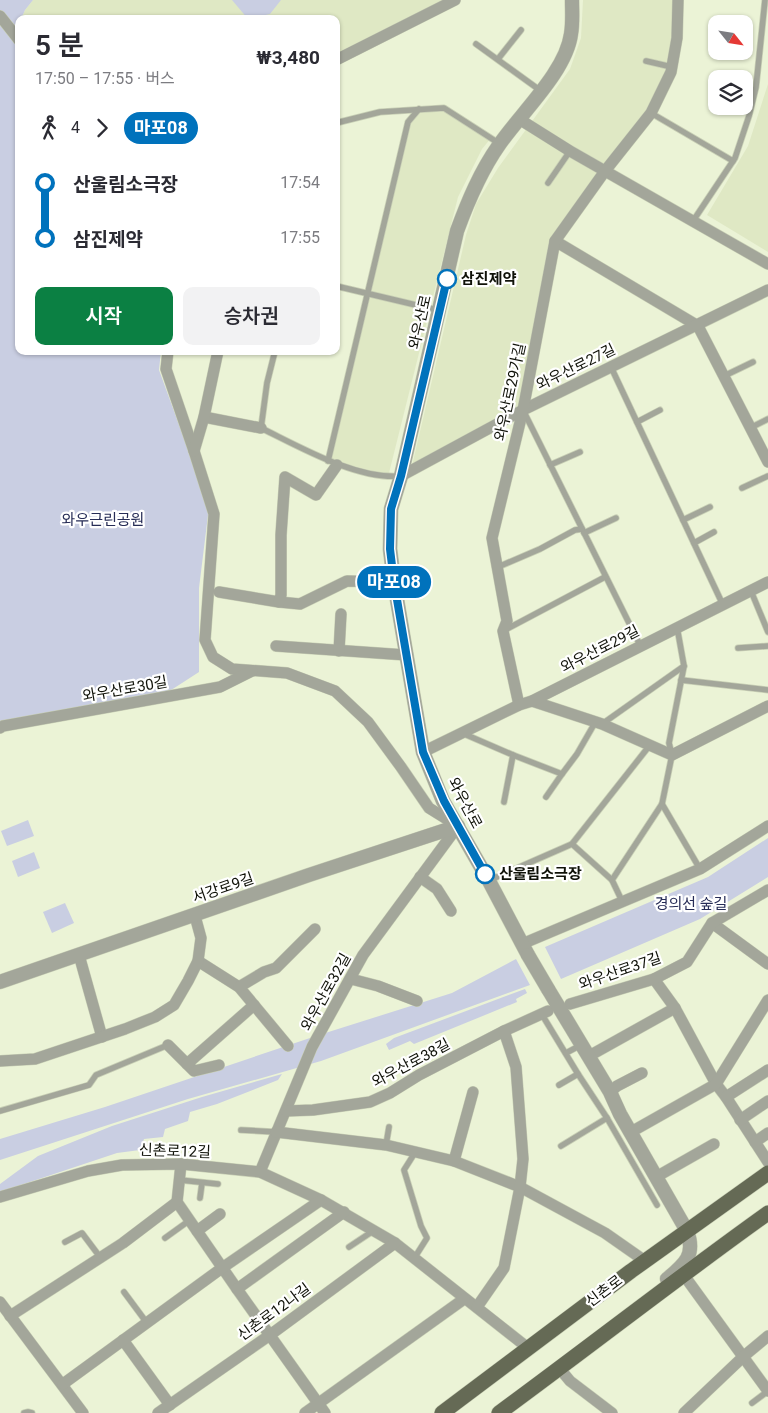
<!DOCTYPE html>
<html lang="ko">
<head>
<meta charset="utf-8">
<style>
	:root { --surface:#fff; --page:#f2f2f3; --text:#2b2b33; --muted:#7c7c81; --accent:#0b8043 }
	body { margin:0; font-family:Roboto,"Noto Sans KR",sans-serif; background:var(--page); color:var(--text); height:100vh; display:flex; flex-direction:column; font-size:19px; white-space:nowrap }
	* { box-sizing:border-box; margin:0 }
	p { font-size:16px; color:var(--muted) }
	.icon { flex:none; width:28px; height:28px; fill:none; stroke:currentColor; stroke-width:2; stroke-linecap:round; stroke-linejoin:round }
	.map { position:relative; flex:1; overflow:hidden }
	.panel { position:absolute; left:15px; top:15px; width:325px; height:340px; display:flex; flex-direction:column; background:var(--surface); border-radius:10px; box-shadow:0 1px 4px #0004 }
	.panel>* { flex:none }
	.badge { padding:0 10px; border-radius:16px; font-size:18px; line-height:32px }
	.needle { width:32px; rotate:120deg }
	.controls { position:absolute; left:708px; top:15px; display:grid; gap:10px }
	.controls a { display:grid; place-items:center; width:45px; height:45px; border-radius:10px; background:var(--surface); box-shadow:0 1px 4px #0004; font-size:25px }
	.map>.badge { position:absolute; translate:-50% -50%; box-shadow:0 0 0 2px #fff }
	.legs { display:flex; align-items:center; gap:8px; height:55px; padding:0 20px; font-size:16px }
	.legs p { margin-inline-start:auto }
	.overview { display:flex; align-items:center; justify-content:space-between; height:85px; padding:0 20px }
	h1 { font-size:28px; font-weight:600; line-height:38px }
	.primary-button { display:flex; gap:10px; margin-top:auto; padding:10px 20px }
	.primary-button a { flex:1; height:58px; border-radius:10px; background:var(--accent); color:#fff; font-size:20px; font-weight:600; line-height:58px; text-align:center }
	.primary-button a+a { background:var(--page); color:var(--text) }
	ul { padding:0 20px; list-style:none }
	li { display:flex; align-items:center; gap:18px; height:55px; font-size:19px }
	li i { display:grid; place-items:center; width:8px; height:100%; margin:0 6px; background:currentColor }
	li i::after { content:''; width:12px; height:12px; margin:-6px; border:4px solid; border-radius:50%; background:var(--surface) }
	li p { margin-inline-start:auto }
	li:first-child i { background:linear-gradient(#0000 50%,currentColor 0) }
	li:last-child i { background:linear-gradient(currentColor 50%,#0000 0) }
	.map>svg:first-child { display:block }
	.built { fill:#dfe8c4 }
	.green { fill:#c9cee2 }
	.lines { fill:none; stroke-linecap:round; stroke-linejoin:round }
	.service-casing { stroke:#c8cfb5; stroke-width:7 }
	.minor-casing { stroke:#c8cfb5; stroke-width:12 }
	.tertiary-casing { stroke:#c8cfb5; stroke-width:15 }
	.primary-casing { stroke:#c8cfb5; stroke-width:16 }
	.service { stroke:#a3a69a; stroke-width:5.5 }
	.minor { stroke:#a3a69a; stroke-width:11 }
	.tertiary { stroke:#a3a69a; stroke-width:14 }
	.primary { stroke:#656a55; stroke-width:15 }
	.tertiary-bridge-casing { stroke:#c8cfb5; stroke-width:15; stroke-linecap:butt }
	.tertiary-bridge { stroke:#a3a69a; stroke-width:14 }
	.line-1-casing { stroke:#fff; stroke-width:11 }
	.line-1 { stroke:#0072bc; stroke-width:8 }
	.stop-1-dot { fill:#fff; stroke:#0072bc; stroke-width:2.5 }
	.labels { text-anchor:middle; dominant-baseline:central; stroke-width:4.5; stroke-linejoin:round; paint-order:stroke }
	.stop-label { font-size:15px; font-weight:bold; fill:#0f1108; stroke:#fff; text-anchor:start }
	.street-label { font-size:15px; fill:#0f1108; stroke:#fff }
	.park-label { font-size:15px; fill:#262c56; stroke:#fff }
</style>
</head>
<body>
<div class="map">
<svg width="768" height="1413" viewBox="0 0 768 1413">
	<rect width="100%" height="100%" fill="#ebf3d6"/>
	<!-- built -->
	<g class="built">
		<polygon points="33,0 448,0 336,57 336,19 21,19 25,10"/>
		<polygon points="583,0 678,0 677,38 651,113 555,241 523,410 411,470 466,235 476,204 498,168 570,69 581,38"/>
		<polygon points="768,84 768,252 707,215 748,146"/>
		<polygon points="444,108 491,138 482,149 458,197 388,477 328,461 408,122 419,109"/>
	</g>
	<!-- green -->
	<g class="green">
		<polygon points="0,0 33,0 25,10 21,19 19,19 19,23 12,39 19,47 19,351 161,351 159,370 209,507 199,588 199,672 165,694 0,725"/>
		<polygon points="232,0 281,0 270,14 248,19"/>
		<polygon points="28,820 34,836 7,846 1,831"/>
		<polygon points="768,838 768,877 700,919 561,979 545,947 708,877"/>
		<polygon points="34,852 40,868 18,877 12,861"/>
		<polygon points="65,903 74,923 52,933 43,912"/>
		<polygon points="516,959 530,985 321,1061 188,1099 0,1160 0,1139 105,1107 319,1035 452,993"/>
		<polygon points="525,989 527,993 516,999 517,1002 414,1044 410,1041 389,1050 386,1044 394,1038"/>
		<polygon points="282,1074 278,1080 217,1104 190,1112 188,1121 165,1129 163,1137 144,1139 140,1150 117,1153 0,1192 0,1184 38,1156 112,1126 202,1097"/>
	</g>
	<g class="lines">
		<defs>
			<g id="service">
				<polyline points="476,44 541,91"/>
				<polyline points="498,59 521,30"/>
				<polyline points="646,61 672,67"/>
				<polyline points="651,113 733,161"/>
				<polyline points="336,123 380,112 444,108 500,144"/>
				<polyline points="548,183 570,151"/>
				<polyline points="693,221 735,158 749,116 756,87 765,0"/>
				<polyline points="336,286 437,310"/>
				<path d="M275 351 267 383 261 428C300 447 357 480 401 476"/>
				<polyline points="611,367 723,605"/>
				<polyline points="724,376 753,362"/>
				<polyline points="524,412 640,645"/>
				<polyline points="637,422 660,410"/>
				<polyline points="750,428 768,419"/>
				<polyline points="328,461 408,122 419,109"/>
				<polyline points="550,465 580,452"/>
				<polyline points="742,488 768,476"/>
				<polyline points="683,520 710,507"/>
				<polyline points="584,533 616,518"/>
				<polyline points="694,543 714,532"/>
				<polyline points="498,567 540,549 575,530 582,529"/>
				<polyline points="751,591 768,632"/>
				<polyline points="677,627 684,666 669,743 672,755 662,804 700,869"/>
				<polyline points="505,630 605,577"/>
				<polyline points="738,648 768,646"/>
				<polyline points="681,680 768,690"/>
				<polyline points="602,724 684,666"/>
				<polyline points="462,733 513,755 562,774 577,754 596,721"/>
				<polyline points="546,797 562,774"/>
				<polyline points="504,802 513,755"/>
				<polyline points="572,844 612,880"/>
				<polyline points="490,880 572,844 650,745"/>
				<polyline points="622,901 612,880 662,804"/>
				<polyline points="541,1013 578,1074 607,1118 657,1205"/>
				<polyline points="566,1053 581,1045"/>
				<polyline points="559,1085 578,1074"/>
				<polyline points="0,1111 89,1085 96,1075 168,1045"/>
				<polyline points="241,1130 276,1132"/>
				<polyline points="386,1145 389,1127"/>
				<polyline points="561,1146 607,1118"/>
				<polyline points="180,1180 218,1184"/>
				<polyline points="200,1198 202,1183"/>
				<polyline points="165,1238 190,1220"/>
				<polyline points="65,1242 82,1233 100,1257"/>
				<polyline points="349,1247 373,1231"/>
				<polyline points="415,1257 427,1238 421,1226 404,1170 416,1151"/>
				<polyline points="124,1292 147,1323"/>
				<polyline points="752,1403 768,1391"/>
				<polyline points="24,1413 28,1412 32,1413"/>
			</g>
			<g id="minor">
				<polyline points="0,16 19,40"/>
				<polyline points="336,60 455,0"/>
				<polyline points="519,119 570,151 768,264"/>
				<polyline points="555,241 698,326 768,462"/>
				<polyline points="168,351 166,369 194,451 214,514 205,640 213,657 232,669 287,673 335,691 368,722 401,767 429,808 458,826 363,955 312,1047 260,1172"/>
				<polyline points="204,417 261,428"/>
				<polyline points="194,451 204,417 218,351"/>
				<polyline points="401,476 523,410 768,290"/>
				<polyline points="219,592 279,602 300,604 347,581 394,582"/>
				<polyline points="279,602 281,595 281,535 285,477 316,495 337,465"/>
				<polyline points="276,646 406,655"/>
				<polyline points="339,651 341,614"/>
				<polyline points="532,701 602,724 672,755 768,706"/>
				<polyline points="519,705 503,631 507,621 492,538 523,410 555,241 605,171 651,113 671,72 677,38 678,0"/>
				<polyline points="0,728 3,726 220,687 252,671"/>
				<polyline points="423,752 519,705 532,701 768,582"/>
				<polyline points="420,877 437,889 451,911"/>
				<polyline points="712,923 768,964"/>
				<polyline points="522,944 700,869 768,826"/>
				<polyline points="79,955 102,1037"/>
				<polyline points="198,961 239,987 288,1046"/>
				<polyline points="351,979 378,986 417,1001"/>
				<polyline points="654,979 675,1008 716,1084 726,1097 768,1162"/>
				<polyline points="239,987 264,972 276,968 315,929"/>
				<polyline points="570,1004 654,979 687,962 712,923 768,890"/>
				<polyline points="168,1045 194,1071 219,1065"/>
				<polyline points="589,1056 675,1008"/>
				<polyline points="0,1061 35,1059 125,1029 155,1017 174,1005 188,981 198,961 201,938 195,916"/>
				<polyline points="187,1064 254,1005"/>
				<polyline points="610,1092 617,1086 642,1073"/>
				<polyline points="726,1097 768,1070"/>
				<polyline points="286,1111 313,1110 370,1102 390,1093 419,1075 504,1031 548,1011"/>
				<polyline points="740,1120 768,1101"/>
				<polyline points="276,1132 386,1145 454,1161 520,1187 605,1233 645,1261"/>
				<polyline points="631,1132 716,1084 768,1000"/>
				<polyline points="755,1142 768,1133"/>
				<polyline points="454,1161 473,1092"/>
				<polyline points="181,1164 177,1202 237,1289 325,1413"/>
				<polyline points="656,1177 714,1144"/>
				<polyline points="0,1197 88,1171 122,1165 181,1164 260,1172 321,1200 395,1243 528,1348"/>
				<polyline points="197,1231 220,1214"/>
				<polyline points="683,1274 768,1391"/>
				<polyline points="237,1289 344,1212"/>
				<polyline points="0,1302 83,1413"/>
				<polyline points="477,1307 504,1268 520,1187 523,1159 516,1067 504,1031"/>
				<polyline points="10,1316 123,1243 177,1202"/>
				<polyline points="123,1340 170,1405"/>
				<polyline points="560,1369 570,1381 612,1413"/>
				<polyline points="63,1384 222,1268 321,1200"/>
				<polyline points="158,1413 270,1335 395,1243"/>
				<polyline points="305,1413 464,1299"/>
				<polyline points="684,1413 744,1356 768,1336"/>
			</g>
			<g id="tertiary">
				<path d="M528 955 489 881 443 801 423 752 394 582 390 549 391 509 401 476 457 231C468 201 480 172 499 145 520 114 566 72 571 34 573 23 572 11 572 0"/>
				<polyline points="0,982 309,875 458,826"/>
				<path d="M548 989 610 1092 620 1114 687 1231C696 1255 685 1264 667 1279"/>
			</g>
			<g id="primary">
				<polyline points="442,1413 631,1271 768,1173"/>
				<path d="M499 1413C589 1347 677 1278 768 1213"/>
			</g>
		</defs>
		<!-- service casing -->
		<use href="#service" class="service-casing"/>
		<!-- minor casing -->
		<use href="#minor" class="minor-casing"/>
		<!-- tertiary casing -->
		<use href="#tertiary" class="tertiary-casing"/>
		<!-- primary casing -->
		<use href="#primary" class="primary-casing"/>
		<!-- service -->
		<use href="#service" class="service"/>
		<!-- minor -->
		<use href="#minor" class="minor"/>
		<!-- tertiary -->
		<use href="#tertiary" class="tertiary"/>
		<!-- primary -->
		<use href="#primary" class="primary"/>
		<defs>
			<polyline id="tertiary-bridge" points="528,955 548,989"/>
		</defs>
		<!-- tertiary-bridge casing -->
		<use href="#tertiary-bridge" class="tertiary-bridge-casing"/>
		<!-- tertiary-bridge -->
		<use href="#tertiary-bridge" class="tertiary-bridge"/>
	</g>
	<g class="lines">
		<defs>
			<polyline id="line-1" points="447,279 401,476 391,509 390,549 394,582 423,752 444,801 485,874"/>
		</defs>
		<!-- line-1 casing -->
		<use href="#line-1" class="line-1-casing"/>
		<!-- line-1 -->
		<use href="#line-1" class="line-1"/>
	</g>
	<!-- markers -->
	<g class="stop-1-dot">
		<circle cx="447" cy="279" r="9"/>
		<circle cx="485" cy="874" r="9"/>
	</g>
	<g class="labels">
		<!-- stop labels -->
		<g class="stop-label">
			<text x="461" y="279">삼진제약</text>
			<text x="499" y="874">산울림소극장</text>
		</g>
		<!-- street labels -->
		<g class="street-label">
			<text transform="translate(420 322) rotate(-77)">와우산로</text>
			<text transform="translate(576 367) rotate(-26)">와우산로27길</text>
			<text transform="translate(510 392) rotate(-78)">와우산로29가길</text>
			<text transform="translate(600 649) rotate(-27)">와우산로29길</text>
			<text transform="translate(125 689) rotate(-10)">와우산로30길</text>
			<text transform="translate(465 803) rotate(62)">와우산로</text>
			<text transform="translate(223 888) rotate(-19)">서강로9길</text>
			<text transform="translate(620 971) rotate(-19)">와우산로37길</text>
			<text transform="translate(326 992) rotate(-61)">와우산로32길</text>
			<text transform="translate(411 1063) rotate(-28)">와우산로38길</text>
			<text transform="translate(175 1151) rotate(2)">신촌로12길</text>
			<text transform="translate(604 1291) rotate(-37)">신촌로</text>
			<text transform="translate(274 1312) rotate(-36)">신촌로12나길</text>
		</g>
		<!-- park labels -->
		<g class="park-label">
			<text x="103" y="520">와우근린공원</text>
			<text x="691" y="904">경의선 숲길</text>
		</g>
	</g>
</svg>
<div class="controls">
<a><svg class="needle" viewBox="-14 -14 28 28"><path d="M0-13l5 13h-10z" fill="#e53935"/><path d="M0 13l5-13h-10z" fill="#7c7c81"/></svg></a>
<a><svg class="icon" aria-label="layers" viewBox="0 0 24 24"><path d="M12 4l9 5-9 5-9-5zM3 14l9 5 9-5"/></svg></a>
</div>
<b class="badge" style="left:394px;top:582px;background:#0072bc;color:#fff">마포08</b>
<section class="panel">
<div class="overview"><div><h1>5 분</h1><p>17:50 – 17:55 · 버스</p></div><b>₩3,480</b></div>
<div class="legs"><svg class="icon" aria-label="walk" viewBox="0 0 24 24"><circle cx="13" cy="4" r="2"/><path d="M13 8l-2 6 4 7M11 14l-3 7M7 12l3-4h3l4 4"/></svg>4<svg class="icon" aria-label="forward" viewBox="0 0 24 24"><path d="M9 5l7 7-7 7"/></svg><b class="badge" style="background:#0072bc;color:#fff">마포08</b></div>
<ul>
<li><i style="color:#0072bc"></i><b>산울림소극장</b><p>17:54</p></li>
<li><i style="color:#0072bc"></i><b>삼진제약</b><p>17:55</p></li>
</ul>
<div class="primary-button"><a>시작</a><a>승차권</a></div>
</section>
</div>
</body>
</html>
